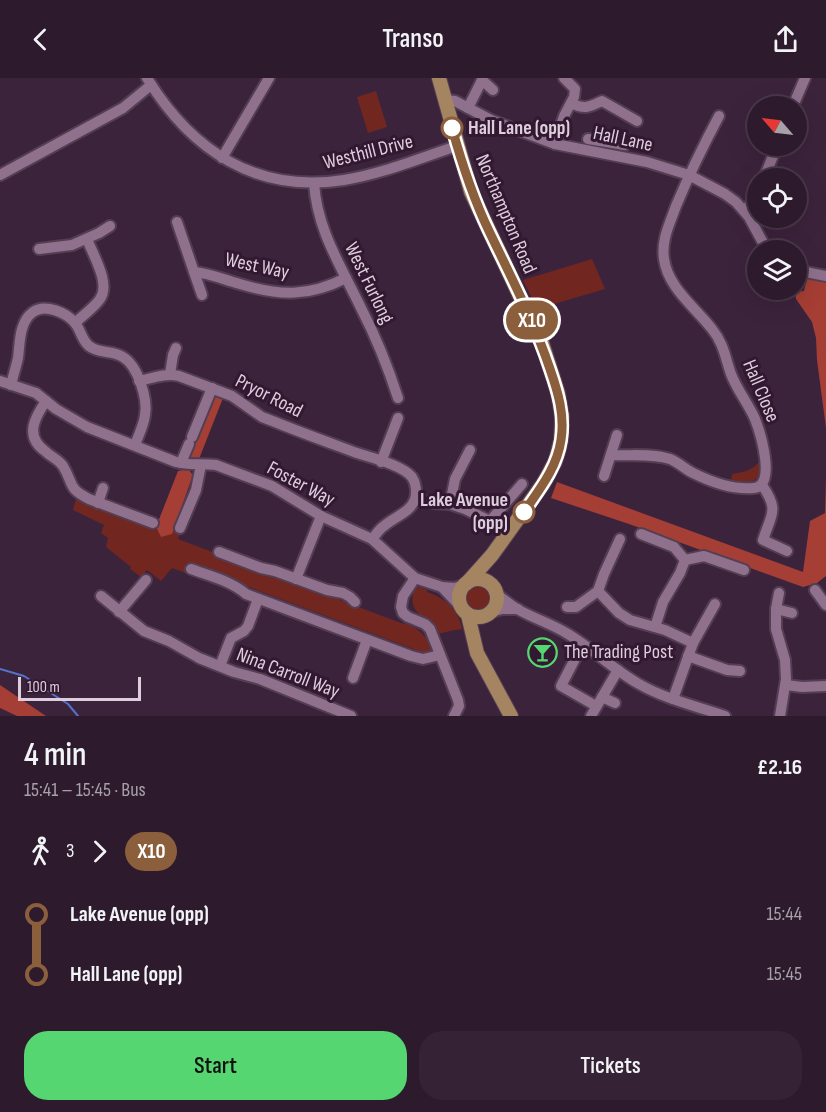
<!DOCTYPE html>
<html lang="en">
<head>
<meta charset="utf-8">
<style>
	:root { --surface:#2d1a2d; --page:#352335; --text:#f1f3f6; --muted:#a7a1aa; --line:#483849; --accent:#55d671 }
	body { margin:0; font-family:"Sofia Sans Condensed",sans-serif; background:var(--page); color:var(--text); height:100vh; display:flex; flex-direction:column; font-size:22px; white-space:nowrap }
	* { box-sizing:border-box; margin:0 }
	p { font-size:20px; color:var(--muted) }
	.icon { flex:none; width:33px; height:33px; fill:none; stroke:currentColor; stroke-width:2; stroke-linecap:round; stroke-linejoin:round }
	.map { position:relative; height:638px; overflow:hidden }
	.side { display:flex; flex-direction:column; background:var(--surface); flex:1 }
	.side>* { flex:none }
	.badge { padding:0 12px; border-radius:20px; font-size:21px; line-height:39px }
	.needle { width:39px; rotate:298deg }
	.fabs { position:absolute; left:747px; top:18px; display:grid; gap:12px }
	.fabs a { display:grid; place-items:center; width:60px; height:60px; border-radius:50%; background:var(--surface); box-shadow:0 6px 24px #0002,0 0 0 2px var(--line); font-size:30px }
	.scale { position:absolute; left:18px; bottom:15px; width:123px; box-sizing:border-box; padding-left:6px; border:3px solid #decedd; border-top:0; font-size:16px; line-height:21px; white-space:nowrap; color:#decedd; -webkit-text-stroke:4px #321931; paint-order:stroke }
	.map>.badge { position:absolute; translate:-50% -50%; box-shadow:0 0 0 3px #fff }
	.legs { display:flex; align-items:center; gap:9px; height:66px; padding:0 24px; font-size:20px }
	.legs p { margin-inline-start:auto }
	.head { display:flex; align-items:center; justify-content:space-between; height:102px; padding:0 24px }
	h1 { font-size:33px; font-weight:600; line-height:45px }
	.primary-button { display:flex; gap:12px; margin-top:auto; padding:12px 24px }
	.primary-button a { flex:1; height:69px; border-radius:24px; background:var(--accent); color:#111; font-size:24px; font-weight:600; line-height:69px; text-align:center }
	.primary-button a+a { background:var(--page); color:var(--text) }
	ul { padding:0 24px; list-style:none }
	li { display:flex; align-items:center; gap:21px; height:60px; font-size:22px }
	li i { display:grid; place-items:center; width:9px; height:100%; margin:0 8px; background:currentColor }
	li i::after { content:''; width:15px; height:15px; margin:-8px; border:4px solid; border-radius:50%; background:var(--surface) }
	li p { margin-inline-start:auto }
	li:first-child i { background:linear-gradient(#0000 50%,currentColor 0) }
	li:last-child i { background:linear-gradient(currentColor 50%,#0000 0) }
	header { display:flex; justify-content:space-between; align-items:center; height:78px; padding:0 24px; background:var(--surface); font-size:27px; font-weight:600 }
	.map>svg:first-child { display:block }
	.green { fill:#712620 }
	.forest { fill:#a53e35 }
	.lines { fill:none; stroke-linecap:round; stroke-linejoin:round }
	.stream { stroke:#5572c9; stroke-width:2 }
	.minor-casing { stroke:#543e53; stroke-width:14 }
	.major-casing { stroke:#543e53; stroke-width:16 }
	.minor { stroke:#8f708d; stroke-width:10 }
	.major { stroke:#a58561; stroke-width:14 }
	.line-1-casing { stroke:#fff; stroke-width:14 }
	.line-1 { stroke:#8b5e3c; stroke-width:9 }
	.stop-1-dot { fill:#fff; stroke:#8b5e3c; stroke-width:3 }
	.labels { text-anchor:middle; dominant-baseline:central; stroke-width:6; stroke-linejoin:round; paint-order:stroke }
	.stop-label { font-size:20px; font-weight:bold; fill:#decedd; stroke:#321931; text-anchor:start }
	.street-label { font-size:20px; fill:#decedd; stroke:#321931 }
	.poi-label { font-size:20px; fill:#decedd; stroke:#321931; text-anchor:start }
</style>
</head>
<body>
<header><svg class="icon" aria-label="back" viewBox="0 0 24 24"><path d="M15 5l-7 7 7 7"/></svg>Transo<svg class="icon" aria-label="share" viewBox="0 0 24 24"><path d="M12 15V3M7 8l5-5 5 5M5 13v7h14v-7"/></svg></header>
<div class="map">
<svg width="826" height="638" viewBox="0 0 826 638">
	<rect width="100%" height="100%" fill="#3c233c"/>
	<!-- green -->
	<g class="green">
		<polygon points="376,13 387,49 368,55 357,19"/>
		<polygon points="592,181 605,211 537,231 523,202"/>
		<path d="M758 359C761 388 770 408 731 405L732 396C744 394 751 393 759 384Z"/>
		<path d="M76 421 153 452 170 450 181 454 178 461 401 545C415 547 428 557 431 572L428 574 424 575 193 488 186 495 172 490 161 503 147 492 141 499 130 491 131 489 106 469 108 460 101 455 104 447 73 432Z"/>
		<circle cx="478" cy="520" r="12"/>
		<path d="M419 509 427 512V514C445 520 459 532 462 551L450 553 438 556C431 536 406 540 414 511Z"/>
	</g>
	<!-- forest -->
	<g class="forest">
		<polygon points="808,196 826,202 826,350 817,282 816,260 812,244 796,221 795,214 804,213"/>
		<polygon points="213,316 223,320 199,381 187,381"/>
		<polygon points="188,391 193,397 172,456 161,459 156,449 178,393"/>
		<polygon points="826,400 826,498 817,505 803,509 629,446 551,420 557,404 803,494 810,443 825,435"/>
		<polygon points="0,607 46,638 17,638 0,630"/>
	</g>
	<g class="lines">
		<!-- stream -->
		<polyline class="stream" points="0,591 24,598 68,626 78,638"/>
		<defs>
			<g id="minor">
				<path d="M147 0C191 72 256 116 344 102 382 96 420 80 457 68"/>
				<polyline points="445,22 455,23 491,42 555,66 647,84 689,97 725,116 736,124 749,139 767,172"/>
				<path d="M571 25C585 32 589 29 602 23L637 43"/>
				<polyline points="793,28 805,0"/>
				<polyline points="468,30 482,2 493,12"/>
				<polyline points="588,61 625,67"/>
				<polyline points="555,66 564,38 574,19 575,11 564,0"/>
				<polyline points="222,80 269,0"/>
				<polyline points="0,97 123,30 151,7"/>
				<polyline points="764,100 777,68"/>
				<path d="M314 105C317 152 341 188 361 230 376 259 388 289 398 320"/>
				<polyline points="744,132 751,126 758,115"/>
				<path d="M177 144 194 194C210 195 224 202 240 206 279 218 309 219 346 200"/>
				<polyline points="39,171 72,167 99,155 110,148"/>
				<polyline points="796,192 826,198"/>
				<polyline points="194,194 202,217"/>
				<path d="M75 245C83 237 94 230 100 221 111 206 93 177 87 161"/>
				<polyline points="170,296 173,277 176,270"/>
				<path d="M0 303 36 315 56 331 87 349 176 384C190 388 202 385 216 387L272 408 321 438 372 461 415 500 442 509 455 510 464 507"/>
				<path d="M139 303C153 300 165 295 179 298L232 318 262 339 275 344C302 355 330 365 357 375 372 380 402 387 412 399 416 405 417 414 415 421 411 434 394 439 384 448 379 451 376 457 372 461"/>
				<path d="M11 307C13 298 16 289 18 280 20 265 19 244 33 234 45 225 67 235 75 245 81 252 81 261 89 268 99 276 112 272 123 279 138 288 148 321 145 337 144 347 138 358 135 367"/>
				<path d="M46 323C35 339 24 358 45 373 51 379 58 381 63 388 74 406 67 410 89 421L153 445"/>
				<polyline points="192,359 212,310"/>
				<path d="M611 377C630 378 652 375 670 381 678 384 685 391 693 395 711 404 734 412 754 410 777 408 760 354 755 341 748 325 737 312 731 296 725 279 724 266 712 251 695 229 668 210 664 181 661 162 670 145 676 128 689 97 703 68 719 38"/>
				<polyline points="381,384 398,340"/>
				<polyline points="181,385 189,366"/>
				<polyline points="604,398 617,357"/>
				<path d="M762 407C780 433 771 436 763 462L787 473"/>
				<polyline points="416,420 434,425 450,426 465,431 490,443 522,406"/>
				<polyline points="98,425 103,410"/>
				<polyline points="450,426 455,401 470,372"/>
				<polyline points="180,450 196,412 201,387"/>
				<polyline points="641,456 674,469 685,482"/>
				<polyline points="219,474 261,490 275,493 327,512 343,515 350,519 355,524"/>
				<path d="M191 491C210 498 231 503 246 516L411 578 423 581 440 577"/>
				<polyline points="415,500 403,518 401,529 403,535 408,539 425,546 430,551 458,622 459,628 454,638"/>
				<polyline points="296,501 321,438"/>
				<polyline points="442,509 460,528"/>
				<polyline points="815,512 826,527"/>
				<polyline points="598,513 619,535 630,542 665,552 693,565 673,621"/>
				<polyline points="779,515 776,531 776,551 785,582 786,601 780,638"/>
				<path d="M496 516C504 521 511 528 519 532 535 541 552 546 568 556 593 571 614 592 639 606 665 621 696 628 725 638"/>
				<polyline points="101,518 144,553 169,563 199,580 234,594 260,601 351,638"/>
				<polyline points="567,529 576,529 598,513 604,496 620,461"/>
				<polyline points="776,531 792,535"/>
				<polyline points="119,534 146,502"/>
				<polyline points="491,534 502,531 518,531"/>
				<polyline points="655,549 663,524 680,495 685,482 704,478 744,492"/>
				<polyline points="693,565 715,526"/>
				<polyline points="577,577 561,608 596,628"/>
				<polyline points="688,578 727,592 740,593"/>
				<polyline points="220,588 231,560 244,553 248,548 258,521"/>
				<polyline points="353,600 367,562"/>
				<polyline points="786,607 802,609 826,608"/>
				<polyline points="602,619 615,625"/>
				<polyline points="591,638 618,592"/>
			</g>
			<g id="major">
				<polyline points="439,0 471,114 542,265 558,315 562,339 561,362 558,374 555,384 543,406 492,477 467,505"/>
				<circle cx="478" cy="520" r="19"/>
				<polyline points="468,537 477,575 511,638"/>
			</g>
		</defs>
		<!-- minor casing -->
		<use href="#minor" class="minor-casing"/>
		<!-- major casing -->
		<use href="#major" class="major-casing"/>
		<!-- minor -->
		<use href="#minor" class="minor"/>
		<!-- major -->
		<use href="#major" class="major"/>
	</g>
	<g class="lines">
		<defs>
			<path id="line-1" d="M452 50C462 86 473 120 489 153 511 199 534 243 550 291 558 314 565 337 561 362 557 390 539 412 524 434"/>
		</defs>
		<!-- line-1 casing -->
		<use href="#line-1" class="line-1-casing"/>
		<!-- line-1 -->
		<use href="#line-1" class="line-1"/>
	</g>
	<!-- icons -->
	<defs>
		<symbol id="bar-ring" viewBox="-11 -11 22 22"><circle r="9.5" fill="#321931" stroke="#55d671" stroke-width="1.5"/><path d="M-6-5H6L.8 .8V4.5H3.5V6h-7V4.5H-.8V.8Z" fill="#55d671"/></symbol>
	</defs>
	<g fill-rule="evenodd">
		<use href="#bar-ring" x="526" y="558" width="33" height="33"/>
	</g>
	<!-- markers -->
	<g class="stop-1-dot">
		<circle cx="452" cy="50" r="10"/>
		<circle cx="524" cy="434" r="10"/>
	</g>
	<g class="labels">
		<!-- stop labels -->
		<g class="stop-label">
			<text x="468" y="50">Hall Lane (opp)</text>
			<text x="508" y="422" text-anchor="end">Lake Avenue<tspan x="508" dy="23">(opp)</tspan></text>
		</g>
		<!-- street labels -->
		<g class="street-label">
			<text transform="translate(623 61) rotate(12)">Hall Lane</text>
			<text transform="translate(368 74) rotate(-14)">Westhill Drive</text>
			<text transform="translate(506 136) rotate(67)">Northampton Road</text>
			<text transform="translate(257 188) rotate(12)">West Way</text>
			<text transform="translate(369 205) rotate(64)">West Furlong</text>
			<text transform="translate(761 313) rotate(67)">Hall Close</text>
			<text transform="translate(269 318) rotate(27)">Pryor Road</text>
			<text transform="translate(301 406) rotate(28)">Foster Way</text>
			<text transform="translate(288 595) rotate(21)">Nina Carroll Way</text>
		</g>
		<!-- poi labels -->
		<g class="poi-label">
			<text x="564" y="574">The Trading Post</text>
		</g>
	</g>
</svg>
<div class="fabs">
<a><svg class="needle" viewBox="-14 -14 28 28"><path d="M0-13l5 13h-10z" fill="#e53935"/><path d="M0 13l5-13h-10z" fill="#a7a1aa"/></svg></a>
<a><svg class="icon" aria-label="locate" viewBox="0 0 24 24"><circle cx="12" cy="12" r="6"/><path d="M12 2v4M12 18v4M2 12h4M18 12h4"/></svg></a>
<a><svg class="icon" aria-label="layers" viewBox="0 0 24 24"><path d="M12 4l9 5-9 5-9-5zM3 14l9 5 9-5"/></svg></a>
</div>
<div class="scale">100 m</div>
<b class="badge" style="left:532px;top:242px;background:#8b5e3c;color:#fff">X10</b>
</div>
<section class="side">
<div class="head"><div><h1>4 min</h1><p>15:41 – 15:45 · Bus</p></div><b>£2.16</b></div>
<div class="legs"><svg class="icon" aria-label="walk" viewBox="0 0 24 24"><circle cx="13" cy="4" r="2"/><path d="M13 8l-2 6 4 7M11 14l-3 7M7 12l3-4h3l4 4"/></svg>3<svg class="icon" aria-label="forward" viewBox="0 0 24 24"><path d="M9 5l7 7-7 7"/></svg><b class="badge" style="background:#8b5e3c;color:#fff">X10</b></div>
<ul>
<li><i style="color:#8b5e3c"></i><b>Lake Avenue (opp)</b><p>15:44</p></li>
<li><i style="color:#8b5e3c"></i><b>Hall Lane (opp)</b><p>15:45</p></li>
</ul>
<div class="primary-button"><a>Start</a><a>Tickets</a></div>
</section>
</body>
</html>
